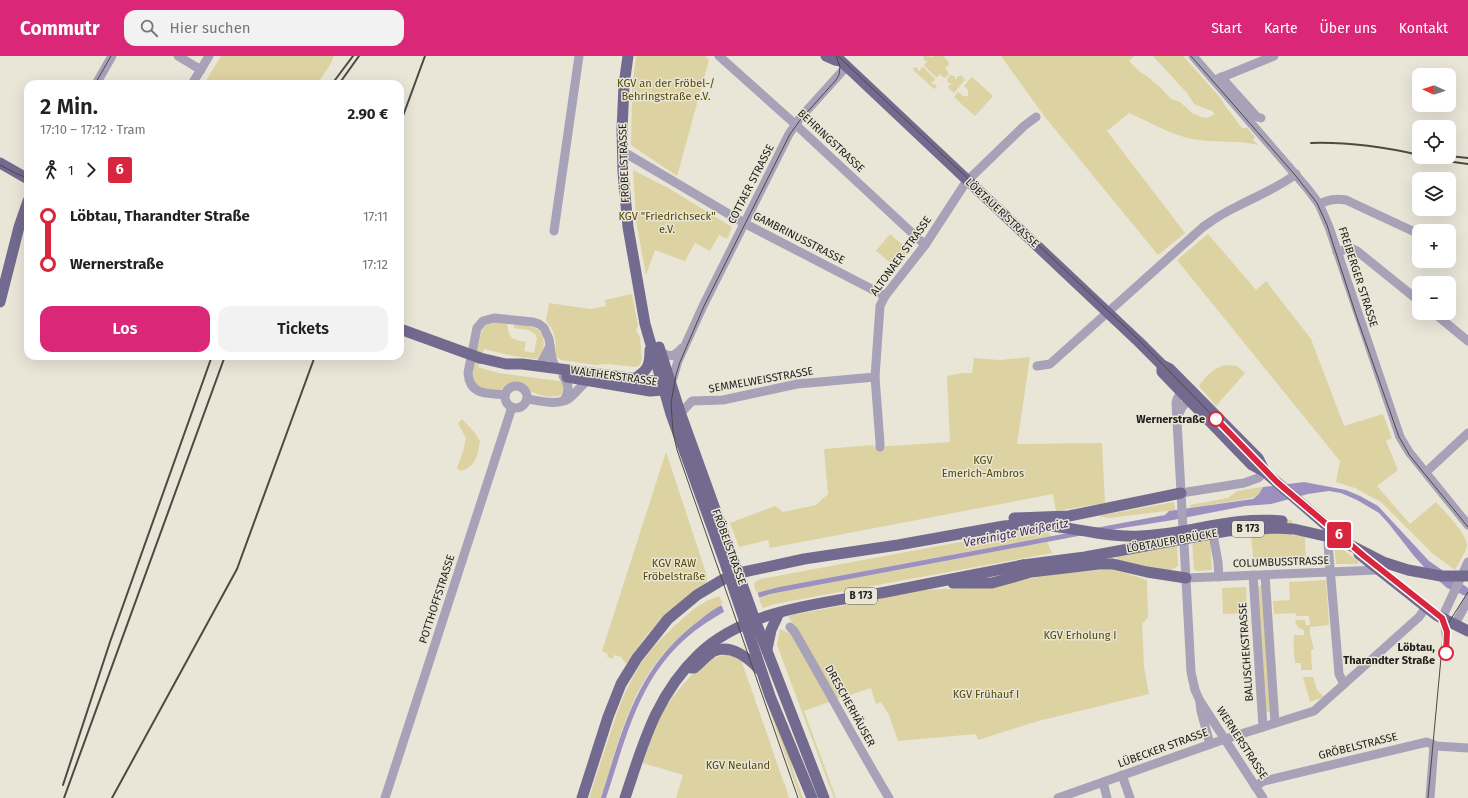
<!DOCTYPE html>
<html lang="de">
<head>
<meta charset="utf-8">
<style>
	:root { --surface:#fff; --page:#f2f2f2; --text:#222; --muted:#767676; --accent:#db2777 }
	body { margin:0; font-family:"Fira Sans",sans-serif; background:var(--page); color:var(--text); height:100vh; display:flex; flex-direction:column; font-size:15px; white-space:nowrap }
	* { box-sizing:border-box; margin:0 }
	p { font-size:13px; color:var(--muted) }
	.icon { flex:none; width:22px; height:22px; fill:none; stroke:currentColor; stroke-width:2; stroke-linecap:round; stroke-linejoin:round }
	.map { position:relative; flex:1; overflow:hidden }
	.sheet { position:absolute; left:24px; top:24px; width:380px; height:280px; display:flex; flex-direction:column; background:var(--surface); border-radius:12px; box-shadow:0 4px 16px #0002 }
	.sheet>* { flex:none }
	.badge { padding:0 8px; border-radius:3px; font-size:14px; line-height:26px }
	.needle { width:26px; rotate:273deg }
	.fabs { position:absolute; left:1412px; top:12px; display:grid; gap:8px }
	.fabs a { display:grid; place-items:center; width:44px; height:44px; border-radius:8px; background:var(--surface); box-shadow:0 4px 16px #0002; font-size:20px }
	.map>.badge { position:absolute; translate:-50% -50%; box-shadow:0 0 0 2px #fff }
	.legs { display:flex; align-items:center; gap:6px; height:44px; padding:0 16px; font-size:13px }
	.legs p { margin-inline-start:auto }
	.head { display:flex; align-items:center; justify-content:space-between; height:68px; padding:0 16px }
	h1 { font-size:22px; font-weight:600; line-height:30px }
	.action { display:flex; gap:8px; margin-top:auto; padding:8px 16px }
	.action a { flex:1; height:46px; border-radius:12px; background:var(--accent); color:#fff; font-size:16px; font-weight:600; line-height:46px; text-align:center }
	.action a+a { background:var(--page); color:var(--text) }
	ul { padding:0 16px; list-style:none }
	li { display:flex; align-items:center; gap:14px; height:48px; font-size:15px }
	li i { display:grid; place-items:center; width:6px; height:100%; margin:0 5px; background:currentColor }
	li i::after { content:''; width:10px; height:10px; margin:-5px; border:3px solid; border-radius:50%; background:var(--surface) }
	li p { margin-inline-start:auto }
	li:first-child i { background:linear-gradient(#0000 50%,currentColor 0) }
	li:last-child i { background:linear-gradient(currentColor 50%,#0000 0) }
	header { display:flex; align-items:center; gap:24px; box-sizing:border-box; height:56px; padding:0 20px; background:var(--accent); color:#fff }
	header strong { font-size:19px }
	nav { display:flex; gap:22px; margin-inline-start:auto; font-size:14px }
	.search { width:280px; height:36px; background:var(--page); display:flex; align-items:center; gap:10px; box-sizing:border-box; padding:0 14px; border-radius:12px; color:var(--muted); font-size:15px }
	.map>svg:first-child { display:block }
	.green { fill:#dcd2a2 }
	.water { fill:#9c90bf }
	.pier { fill:#e9e6d8 }
	.lines { fill:none; stroke-linecap:round; stroke-linejoin:round }
	.minor { stroke:#a7a2b8; stroke-width:9 }
	.major { stroke:#736a90; stroke-width:11 }
	.tram { stroke:#4b4a43; stroke-width:1 }
	.rail { stroke:#4b4a43; stroke-width:2 }
	.major-bridge { stroke:#736a90; stroke-width:11 }
	.line-1-casing { stroke:#fff; stroke-width:9 }
	.line-1 { stroke:#d7263d; stroke-width:6 }
	.stop-1-dot { fill:#fff; stroke:#d7263d; stroke-width:2 }
	.labels { text-anchor:middle; dominant-baseline:central; stroke-width:3; stroke-linejoin:round; paint-order:stroke }
	.shield { fill:#e9e6d8; stroke:#5e5c54; stroke-width:1 }
	.shield-label { font-size:10px; font-weight:bold; fill:#22211c }
	.park-label { font-size:11px; fill:#544806; stroke:#e9e6d8 }
	.street-label { font-size:11px; fill:#22211c; stroke:#e9e6d8 }
	.stop-label { font-size:11px; font-weight:bold; fill:#22211c; stroke:#e9e6d8; text-anchor:end }
	.water-label { font-size:12px; font-style:italic; fill:#412d69; stroke:#e9e6d8 }
</style>
</head>
<body>
<header>
<strong>Commutr</strong>
<div class="search"><svg class="icon" aria-label="search" viewBox="0 0 24 24"><circle cx="10" cy="10" r="6"/><path d="M15 15l6 6"/></svg>Hier suchen</div>
<nav><a>Start</a><a>Karte</a><a>Über uns</a><a>Kontakt</a></nav>
</header>
<div class="map">
<svg width="1468" height="742" viewBox="0 0 1468 742">
	<rect width="100%" height="100%" fill="#e9e6d8"/>
	<!-- green -->
	<g class="green">
		<polygon points="221,0 334,0 330,9 317,28 204,28"/>
		<polygon points="636,0 705,0 709,4 677,120 631,89 632,32"/>
		<polygon points="924,0 933,1 934,0 943,0 949,6 948,11 945,11 949,18 945,22 941,20 941,18 939,18 939,20 936,21 924,10 925,7 927,7 927,5 925,5 923,1"/>
		<path d="M1001 0H1134L1129 5 1141 17 1144 18 1161 32 1171 43 1180 46 1192 57 1201 61 1206 62 1214 59V57L1212 55 1194 48 1187 37 1153 0H1183L1219 40 1226 51 1242 72H1247L1255 81 1253 84 1258 89C1238 84 1219 87 1199 84 1174 81 1152 67 1129 57L1107 75 1185 177 1158 199 1045 61Z"/>
		<polygon points="914,11 918,12 918,15 920,15 921,12 923,11 935,23 934,25 932,26 932,28 935,28 937,31 934,33 913,14"/>
		<polygon points="950,19 955,20 955,23 957,23 957,21 961,19 965,24 954,37 948,32 949,29 951,29 951,27 948,27 947,23"/>
		<polygon points="972,21 993,40 975,60 954,41 958,36 963,40 968,40 968,34 964,30"/>
		<polygon points="633,114 670,133 732,171 727,183 719,179 710,195 695,187 685,205 655,194 646,219 636,165"/>
		<polygon points="890,178 910,195 896,211 876,195"/>
		<path d="M1208 178 1256 234 1266 225 1311 283 1344 370 1383 358 1392 382 1386 385 1398 414 1377 430 1410 468 1436 446C1444 455 1468 479 1467 490 1465 498 1459 506 1455 514L1432 497 1381 446 1355 432 1336 426 1340 405 1177 204Z"/>
		<path d="M632 238 638 269 636 275 640 281 642 303 640 309 636 311 608 308 595 309 561 304 556 301C556 287 556 275 546 265L549 247 590 253 606 250 605 244Z"/>
		<path d="M492 266 507 267C509 283 511 283 526 286L524 295 534 297 537 282 535 278 528 274 514 272V268C538 270 548 274 542 300L536 303 513 300 484 293 478 311 498 317 559 325 562 327 564 330 562 338C555 343 539 340 532 336 527 334 524 329 519 328 512 327 510 330 505 332 493 337 485 333 475 328L472 315 482 274 485 270Z"/>
		<polygon points="1030,301 1017,388 1102,387 1105,447 1056,455 1053,438 770,492 768,484 739,491 730,467 775,450 783,456 816,449 828,438 824,393 873,389 874,391 950,386 947,320 962,317 972,317 974,302 1000,304"/>
		<path d="M1226 309 1237 310 1245 317 1216 350 1199 330C1206 320 1213 312 1226 309Z"/>
		<path d="M462 363 475 377 480 385C478 399 475 412 460 415L457 412 463 396 466 382 458 367Z"/>
		<polygon points="666,396 707,520 707,524 705,528 666,558 646,580 626,608 621,601 614,599 613,603 607,601 608,598 602,595"/>
		<polygon points="1262,431 1263,431 1259,438 1253,442 1190,452 1190,449 1228,442 1237,435"/>
		<polygon points="1174,446 1175,454 1109,462 1098,460"/>
		<polygon points="1268,461 1292,464 1292,479 1305,481 1306,509 1254,511 1251,479 1269,478"/>
		<polygon points="1038,473 1046,473 1051,480 779,531 756,537 754,527 760,523 1020,475 1025,474 1026,476"/>
		<polygon points="1210,482 1212,514 1196,515 1194,513 1192,485"/>
		<polygon points="1047,486 1052,497 834,537 775,548 763,552 758,542 770,538"/>
		<polygon points="1177,488 1178,510 1169,515 1118,506 1115,499"/>
		<polygon points="1334,488 1341,492 1358,505 1358,508 1336,508"/>
		<polygon points="1113,513 1147,524 1148,561 1142,568 1144,611 1149,638 1038,665 978,684 976,678 898,685 889,659 881,646 876,648 871,632 837,643 795,570 788,561 792,559 925,534 942,533 975,532 1056,518"/>
		<path d="M1326 524 1329 569 1310 571V578L1314 593 1311 594 1312 614H1301V607H1295C1294 598 1293 588 1294 579H1304V574C1299 573 1296 570 1295 564H1305L1306 569H1310L1309 560H1296V557L1274 558 1273 545 1290 544 1289 526Z"/>
		<polygon points="1256,530 1262,530 1270,656 1265,656"/>
		<polygon points="1246,531 1247,557 1223,558 1222,532"/>
		<path d="M719 540 724 549 718 551C699 565 681 578 666 595 629 634 617 692 601 742H589C596 721 603 699 610 678 616 661 621 644 629 629 640 605 658 584 678 567 689 556 703 545 719 540Z"/>
		<polygon points="780,573 791,578 832,645 804,655 836,742 834,742 777,589"/>
		<path d="M725 599 735 600 741 604 756 646 754 647H756L771 689 769 690H771L784 727 782 728H785L789 742H676L683 719 643 707C656 668 665 644 696 615 705 607 712 601 725 599Z"/>
		<polygon points="757,618 791,702 793,714 803,742 800,742"/>
		<polygon points="1303,621 1313,621 1317,634 1324,641 1310,646"/>
	</g>
	<!-- water -->
	<path class="water" d="M1304 426 1346 434 1360 440 1378 450 1429 505 1468 532V541L1447 532 1424 511 1414 500 1389 468 1379 457 1357 444 1341 437 1329 435 1308 438 1271 448 1245 450 1173 464 1110 474 770 538C753 544 733 550 717 560 643 603 631 667 606 742H601C622 676 635 617 691 571 700 564 709 556 718 551 737 542 759 536 779 531L1165 459 1169 455 1253 443 1259 438 1263 431Z"/>
	<!-- pier -->
	<polygon class="pier" points="757,535 760,544 725,558 721,548"/>
	<g class="lines">
		<!-- minor -->
		<g class="minor">
			<polyline points="178,0 201,14"/>
			<polyline points="719,0 795,68 925,189"/>
			<polyline points="1193,0 1307,132 1319,148 1329,171 1400,381 1409,396 1468,469"/>
			<polyline points="1221,21 1257,61 1261,62"/>
			<polyline points="1215,24 1274,0"/>
			<polyline points="96,28 112,0"/>
			<polyline points="192,28 209,0"/>
			<polyline points="622,95 744,167 885,240"/>
			<path d="M1319 148C1328 144 1335 142 1346 144L1419 178"/>
			<polyline points="554,175 579,0"/>
			<polyline points="1337,196 1350,192 1357,195 1419,245"/>
			<polyline points="1434,257 1468,285"/>
			<path d="M661 296C671 302 675 300 682 292"/>
			<polyline points="539,310 544,302 550,290"/>
			<path d="M1037 310 1050 308 1203 171C1214 163 1225 156 1238 150 1259 139 1276 133 1296 118"/>
			<path d="M563 320C569 328 570 336 564 344"/>
			<polyline points="671,328 678,305 703,250 789,78 800,62 847,10"/>
			<circle cx="516" cy="341" r="11"/>
			<path d="M505 339C487 337 470 340 468 317L477 272 483 265 494 262 533 266 539 268 544 272 549 283 552 303 556 312"/>
			<path d="M527 343C541 345 561 351 572 340 578 334 582 329 588 324"/>
			<polyline points="680,358 692,345 723,344 797,328 875,321"/>
			<path d="M1178 360 1182 351 1189 344 1191 333C1182 337 1178 337 1176 347L1183 472"/>
			<polyline points="880,391 880,387 875,321 880,250 885,240 925,189 966,126 1024,70 1036,61"/>
			<polyline points="1426,416 1468,377"/>
			<polyline points="1181,437 1244,427 1258,422 1265,416"/>
			<polyline points="1334,477 1328,488 1339,618 1344,628"/>
			<polyline points="1214,484 1218,506 1219,521"/>
			<polyline points="1184,487 1191,616 1195,634 1200,645 1263,742"/>
			<polyline points="1253,519 1263,671"/>
			<polyline points="1265,519 1275,667"/>
			<polyline points="1186,522 1378,514"/>
			<polyline points="1442,562 1468,506"/>
			<polyline points="1455,568 1468,544"/>
			<path d="M790 571 794 575C826 630 856 687 889 742"/>
			<polyline points="1200,647 1201,655 1210,688"/>
			<polyline points="1122,719 1130,742"/>
			<polyline points="1103,726 1107,742"/>
			<polyline points="1255,730 1264,725 1427,686 1436,690 1468,692"/>
			<polyline points="385,742 512,351"/>
			<polyline points="1058,742 1225,683 1314,655 1419,561 1426,551"/>
			<polyline points="1430,742 1434,689"/>
		</g>
		<!-- major -->
		<g class="major">
			<polyline points="628,0 624,29 622,74 623,116 628,171 645,268 671,358 724,504 770,640 812,742"/>
			<polyline points="826,0 835,4 841,5 1139,286 1162,309 1170,313 1258,402 1265,416"/>
			<polyline points="0,107 28,123"/>
			<polyline points="0,246 19,171 28,145"/>
			<polyline points="659,291 680,356 755,564 824,742"/>
			<polyline points="480,302 506,308 522,308 668,327"/>
			<polyline points="1162,309 1162,316 1245,402 1252,409 1265,416 1334,476"/>
			<polyline points="567,321 650,335 664,334 669,330"/>
			<path d="M634 323C648 314 650 310 650 294"/>
			<polyline points="1014,462 1069,460 1181,437"/>
			<polyline points="1359,498 1436,559 1468,575"/>
			<polyline points="953,527 992,527 1031,516 1099,508 1113,508 1147,516 1186,522"/>
			<polyline points="767,593 771,574 779,557"/>
			<path d="M691 612H694C700 607 707 599 714 595 732 588 748 602 759 613"/>
			<polyline points="582,742 608,661 621,628 637,602 668,563 697,539 722,524 739,517 804,503 898,489 1004,470 1025,468"/>
			<path d="M625 742C643 688 656 639 699 598 745 553 825 547 886 536 932 527 977 518 1023 509"/>
		</g>
		<!-- tram -->
		<g class="tram">
			<polyline points="838,0 1140,285 1277,426 1331,472"/>
			<polyline points="1191,0 1295,119 1317,147 1327,169 1356,259 1399,381 1410,400 1468,471"/>
			<polyline points="95,28 111,0"/>
			<polyline points="0,109 17,118 28,122"/>
			<path d="M1354 496 1435 560C1443 569 1443 579 1442 591L1428 742"/>
			<polyline points="1444,581 1449,566 1468,536"/>
			<polyline points="798,742 677,394 673,376 671,347 676,319 680,306 704,250 790,78 801,63 836,24 839,19 840,11 836,0"/>
		</g>
		<!-- rail -->
		<g class="rail">
			<polyline points="332,28 353,0"/>
			<polyline points="339,28 359,0"/>
			<polyline points="400,68 425,0"/>
			<path d="M1311 87C1347 86 1384 91 1419 99"/>
			<polyline points="1449,100 1468,102"/>
			<polyline points="1425,101 1439,104 1468,108"/>
			<polyline points="63,729 110,586 212,300"/>
			<polyline points="64,742 225,300"/>
			<polyline points="112,742 237,513 315,300"/>
		</g>
		<!-- major-bridge -->
		<g class="major-bridge">
			<polyline points="400,273 480,302"/>
			<path d="M1025 468C1065 468 1101 482 1140 480 1189 478 1232 460 1282 465"/>
			<polyline points="1023,509 1085,501 1227,475 1274,472 1294,473 1329,481 1350,489 1383,506 1408,514 1441,520 1468,520"/>
		</g>
	</g>
	<g class="lines">
		<defs>
			<polyline id="line-1" points="1216,363 1277,426 1364,500 1442,562 1447,576 1446,597"/>
		</defs>
		<!-- line-1 casing -->
		<use href="#line-1" class="line-1-casing"/>
		<!-- line-1 -->
		<use href="#line-1" class="line-1"/>
	</g>
	<!-- markers -->
	<g class="stop-1-dot">
		<circle cx="1216" cy="363" r="7"/>
		<circle cx="1446" cy="597" r="7"/>
	</g>
	<g class="labels">
		<!-- shield labels -->
		<g class="shield">
			<rect x="1232" y="465" width="32" height="16" rx="3"/>
			<rect x="845" y="532" width="32" height="16" rx="3"/>
		</g>
		<g class="shield-label">
			<text x="1248" y="473">B 173</text>
			<text x="861" y="540">B 173</text>
		</g>
		<!-- park labels -->
		<g class="park-label">
			<text x="666" y="27">KGV an der Fröbel-/<tspan x="666" dy="13">Behringstraße e.V.</tspan></text>
			<text x="667" y="160">KGV "Friedrichseck"<tspan x="667" dy="13">e.V.</tspan></text>
			<text x="983" y="404">KGV<tspan x="983" dy="13">Emerich-Ambros</tspan></text>
			<text x="674" y="507">KGV RAW<tspan x="674" dy="13">Fröbelstraße</tspan></text>
			<text x="1080" y="579">KGV Erholung I</text>
			<text x="986" y="638">KGV Frühauf I</text>
			<text x="738" y="709">KGV Neuland</text>
		</g>
		<!-- street labels -->
		<g class="street-label">
			<text transform="translate(831 85) rotate(43)">BEHRINGSTRASSE</text>
			<text transform="translate(624 107) rotate(-92)">FRÖBELSTRASSE</text>
			<text transform="translate(751 128) rotate(-63)">COTTAER STRASSE</text>
			<text transform="translate(1002 157) rotate(43)">LÖBTAUER STRASSE</text>
			<text transform="translate(799 182) rotate(27)">GAMBRINUSSTRASSE</text>
			<text transform="translate(901 200) rotate(-54)">ALTONAER STRASSE</text>
			<text transform="translate(1358 221) rotate(72)">FREIBERGER STRASSE</text>
			<text transform="translate(614 320) rotate(8)">WALTHERSTRASSE</text>
			<text transform="translate(761 324) rotate(-10)">SEMMELWEISSTRASSE</text>
			<text transform="translate(1172 485) rotate(-10)">LÖBTAUER BRÜCKE</text>
			<text transform="translate(729 491) rotate(70)">FRÖBELSTRASSE</text>
			<text transform="translate(1281 506) rotate(-2)">COLUMBUSSTRASSE</text>
			<text transform="translate(437 543) rotate(-72)">POTTHOFFSTRASSE</text>
			<text transform="translate(1246 596) rotate(-94)">BALUSCHEKSTRASSE</text>
			<text transform="translate(850 650) rotate(61)">DRESCHERHÄUSER</text>
			<text transform="translate(1242 687) rotate(57)">WERNERSTRASSE</text>
			<text transform="translate(1358 690) rotate(-14)">GRÖBELSTRASSE</text>
			<text transform="translate(1163 692) rotate(-20)">LÜBECKER STRASSE</text>
		</g>
		<!-- stop labels -->
		<g class="stop-label">
			<text x="1205" y="363">Wernerstraße</text>
			<text x="1435" y="591">Löbtau,<tspan x="1435" dy="13">Tharandter Straße</tspan></text>
		</g>
		<!-- water labels -->
		<g class="water-label">
			<text transform="translate(1016 477) rotate(-11)">Vereinigte Weißeritz</text>
		</g>
	</g>
</svg>
<div class="fabs">
<a><svg class="needle" viewBox="-14 -14 28 28"><path d="M0-13l5 13h-10z" fill="#e53935"/><path d="M0 13l5-13h-10z" fill="#767676"/></svg></a>
<a><svg class="icon" aria-label="locate" viewBox="0 0 24 24"><circle cx="12" cy="12" r="6"/><path d="M12 2v4M12 18v4M2 12h4M18 12h4"/></svg></a>
<a><svg class="icon" aria-label="layers" viewBox="0 0 24 24"><path d="M12 4l9 5-9 5-9-5zM3 14l9 5 9-5"/></svg></a>
<a>+</a>
<a>−</a>
</div>
<b class="badge" style="left:1339px;top:479px;background:#d7263d;color:#fff">6</b>
<section class="sheet">
<div class="head"><div><h1>2 Min.</h1><p>17:10 – 17:12 · Tram</p></div><b>2.90 €</b></div>
<div class="legs"><svg class="icon" aria-label="walk" viewBox="0 0 24 24"><circle cx="13" cy="4" r="2"/><path d="M13 8l-2 6 4 7M11 14l-3 7M7 12l3-4h3l4 4"/></svg>1<svg class="icon" aria-label="forward" viewBox="0 0 24 24"><path d="M9 5l7 7-7 7"/></svg><b class="badge" style="background:#d7263d;color:#fff">6</b></div>
<ul>
<li><i style="color:#d7263d"></i><b>Löbtau, Tharandter Straße</b><p>17:11</p></li>
<li><i style="color:#d7263d"></i><b>Wernerstraße</b><p>17:12</p></li>
</ul>
<div class="action"><a>Los</a><a>Tickets</a></div>
</section>
</div>
</body>
</html>
